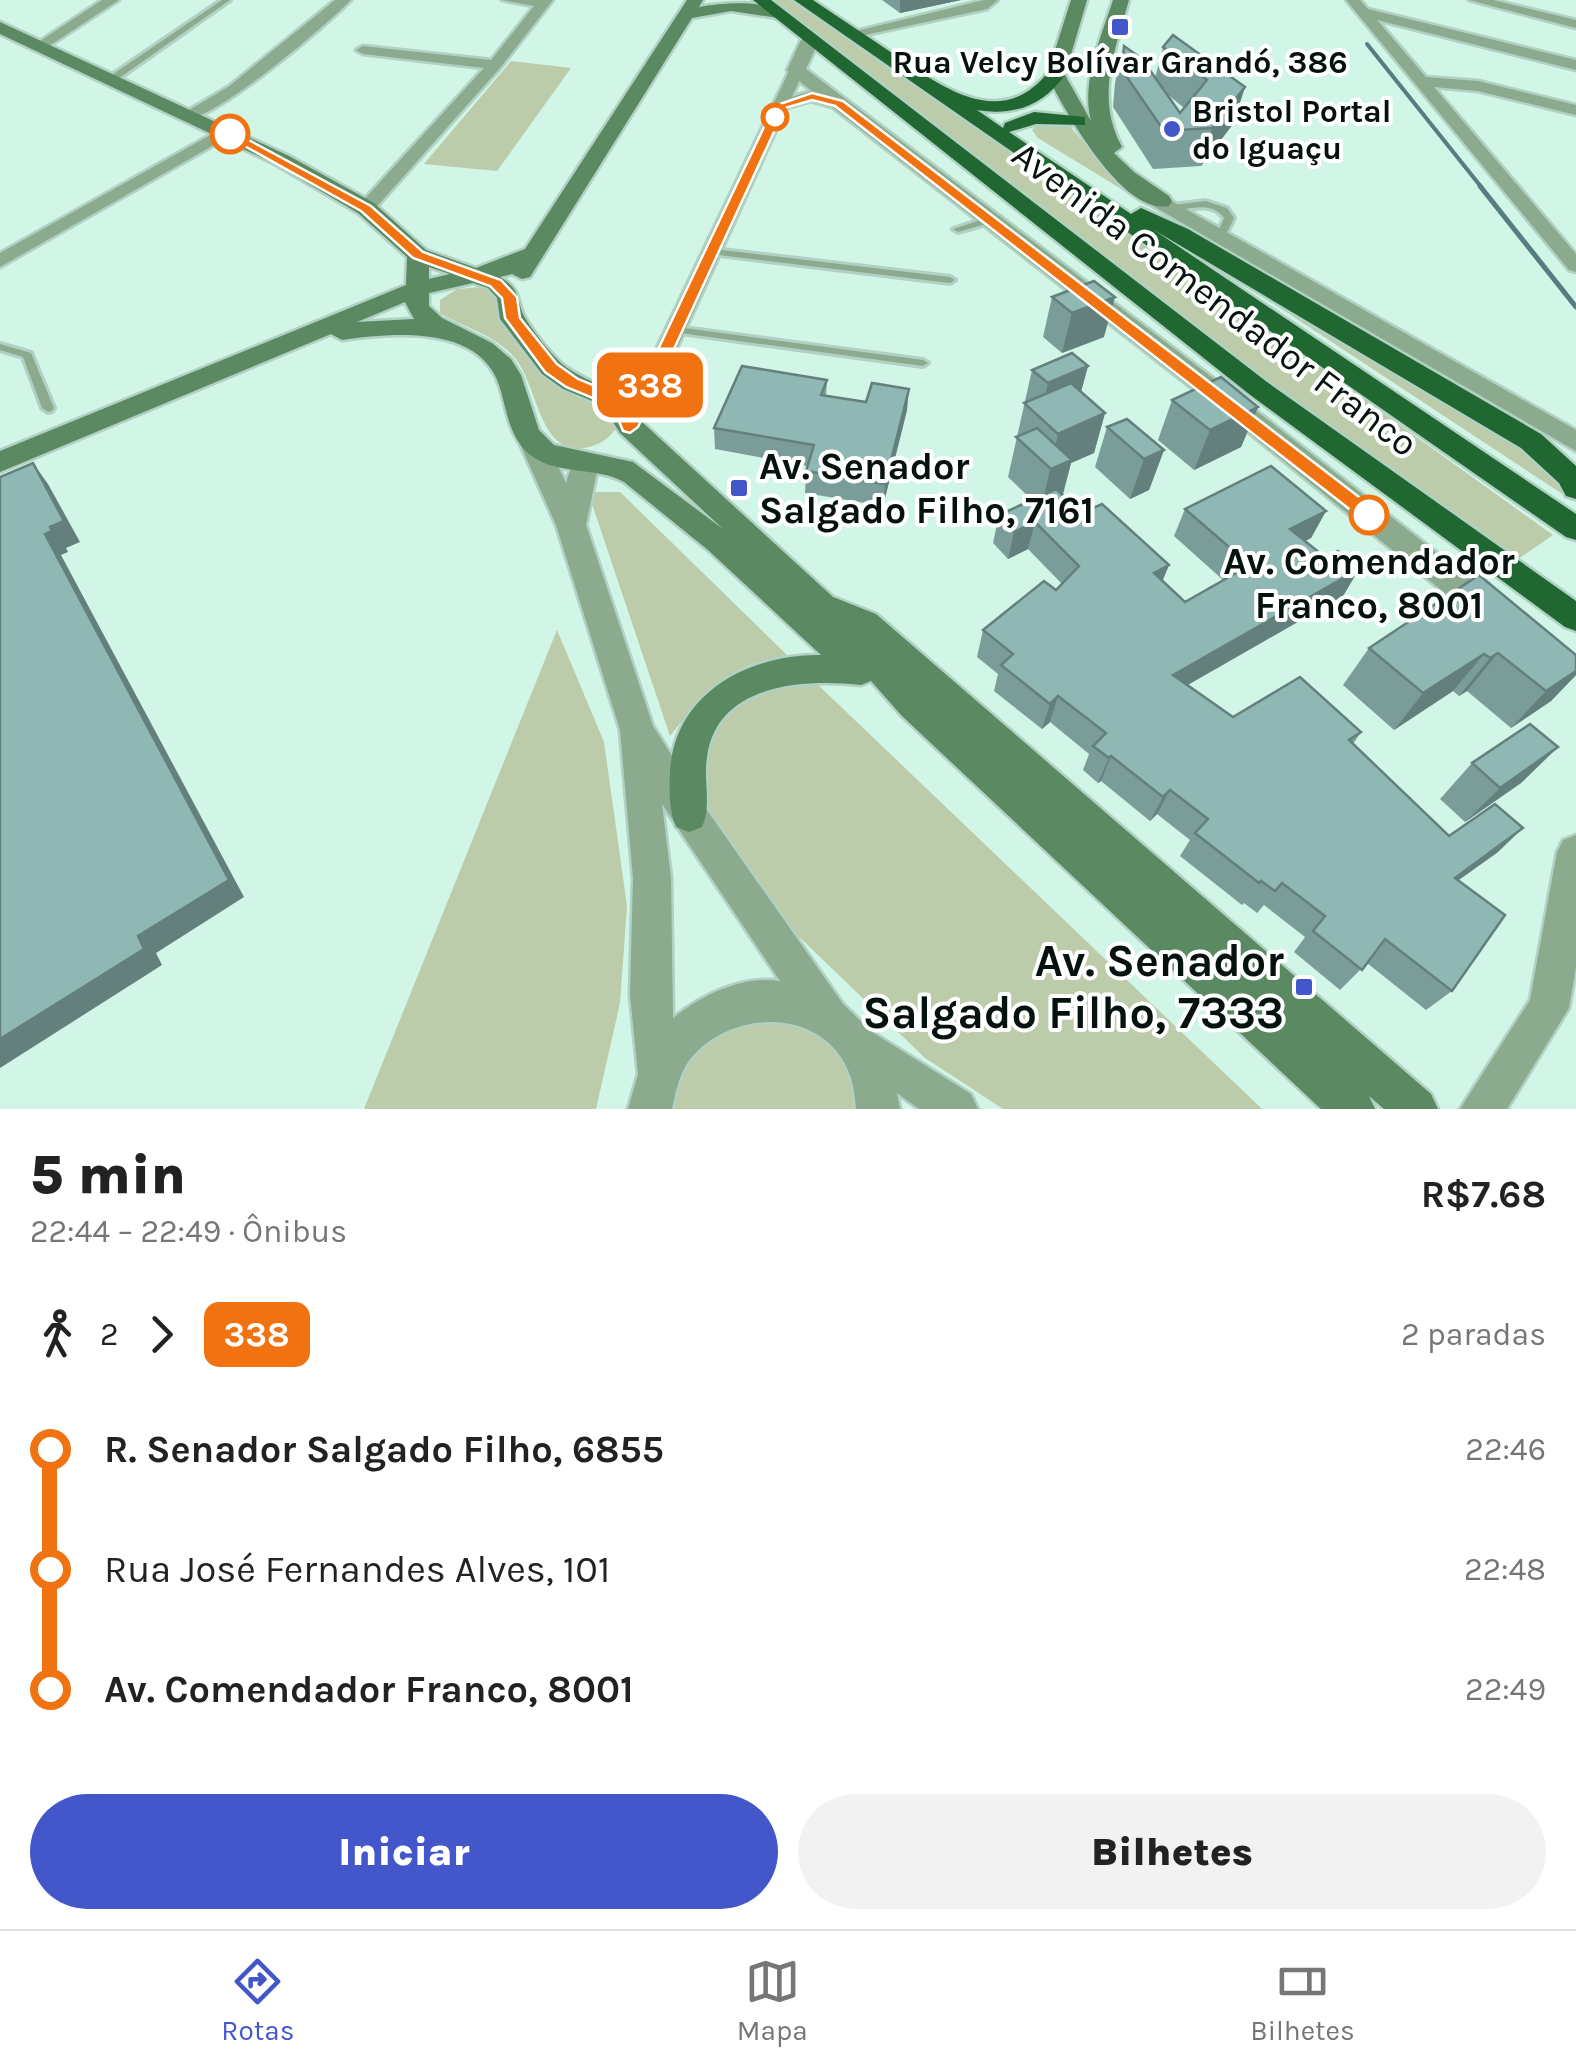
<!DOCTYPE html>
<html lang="pt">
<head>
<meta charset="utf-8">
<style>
	:root { --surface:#fff; --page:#f2f2f2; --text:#222; --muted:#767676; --line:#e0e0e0; --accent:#4357cb }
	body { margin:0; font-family:Karla,sans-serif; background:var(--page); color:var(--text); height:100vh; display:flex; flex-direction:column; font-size:38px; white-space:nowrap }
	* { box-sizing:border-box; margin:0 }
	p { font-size:32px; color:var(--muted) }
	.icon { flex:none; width:55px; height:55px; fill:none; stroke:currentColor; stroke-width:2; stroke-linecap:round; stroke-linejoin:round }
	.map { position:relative; height:1109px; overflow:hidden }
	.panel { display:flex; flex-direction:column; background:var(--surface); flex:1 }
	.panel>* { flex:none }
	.badge { padding:0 20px; border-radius:15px; font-size:35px; line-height:65px }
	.map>.badge { position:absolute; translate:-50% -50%; box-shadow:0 0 0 5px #fff }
	.legs { display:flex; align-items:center; gap:15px; height:110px; padding:0 30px; font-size:32px }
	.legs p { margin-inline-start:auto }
	.summary { display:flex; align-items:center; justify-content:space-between; height:170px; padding:0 30px }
	h1 { font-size:55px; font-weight:800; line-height:75px }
	.button { display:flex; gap:20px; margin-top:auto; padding:20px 30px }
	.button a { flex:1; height:115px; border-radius:60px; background:var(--accent); color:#fff; font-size:40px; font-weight:800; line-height:115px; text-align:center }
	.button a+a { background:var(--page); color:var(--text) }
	ul { padding:0 30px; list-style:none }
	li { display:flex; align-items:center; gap:35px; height:120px; font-size:38px }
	li i { display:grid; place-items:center; width:15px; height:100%; margin:0 12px; background:currentColor }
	li i::after { content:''; width:25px; height:25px; margin:-12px; border:8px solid; border-radius:50%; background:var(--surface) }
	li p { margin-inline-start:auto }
	li:first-child i { background:linear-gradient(#0000 50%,currentColor 0) }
	li:last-child i { background:linear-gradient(currentColor 50%,#0000 0) }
	.dock { display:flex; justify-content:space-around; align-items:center; height:140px; border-top:2px solid var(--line); background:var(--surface); font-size:28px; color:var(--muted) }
	.dock a { display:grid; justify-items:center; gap:5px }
	.dock .selected { color:var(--accent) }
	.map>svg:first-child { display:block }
	.green { fill:#bccbaa }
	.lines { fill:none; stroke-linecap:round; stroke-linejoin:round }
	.stream-far1 { stroke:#557d82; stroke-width:4 }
	.stream { stroke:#557d82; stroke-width:5 }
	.service-casing { stroke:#b0d1c3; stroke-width:6 }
	.minor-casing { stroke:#b0d1c3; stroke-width:5 }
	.tertiary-casing { stroke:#b0d1c3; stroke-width:5 }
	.secondary-casing { stroke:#b0d1c3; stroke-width:5 }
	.trunk-casing { stroke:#b0d1c3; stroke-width:5 }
	.service { fill:#8baa8e; fill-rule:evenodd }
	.minor { fill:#8baa8e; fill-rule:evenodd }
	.tertiary { fill:#8baa8e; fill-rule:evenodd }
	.secondary { fill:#5b8961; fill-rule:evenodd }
	.trunk { fill:#206732; fill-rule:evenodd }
	.wall { fill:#7b9d9a; fill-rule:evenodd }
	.shaded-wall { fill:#64807d }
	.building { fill:#8fb7b3; stroke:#64807d; stroke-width:2.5 }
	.line-1 { fill:#f17210; stroke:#fff; stroke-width:2.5 }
	.poi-dot { fill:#4357cb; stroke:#fff; stroke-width:4 }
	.stop-1-dot { fill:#fff; stroke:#f17210; stroke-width:5 }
	.labels { text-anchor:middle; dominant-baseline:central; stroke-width:8; stroke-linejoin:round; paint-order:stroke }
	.far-poi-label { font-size:32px; font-weight:bold; fill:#05120d; stroke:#fff }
	.street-label { font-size:38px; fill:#05120d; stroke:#fff }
	.poi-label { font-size:38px; font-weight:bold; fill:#05120d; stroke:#fff; text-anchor:start }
	.stop-label { font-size:38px; font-weight:bold; fill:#05120d; stroke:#fff }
	.near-poi-label { font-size:45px; font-weight:bold; fill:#05120d; stroke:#fff; text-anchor:end }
</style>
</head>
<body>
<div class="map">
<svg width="1576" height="1109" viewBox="0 0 1576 1109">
	<rect width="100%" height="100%" fill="#d1f5e6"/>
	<!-- green -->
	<g class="green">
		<polygon points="767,0 790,0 1192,276 1553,535 1518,559 1267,385"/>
		<polygon points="511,61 571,68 497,171 424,164"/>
		<polygon points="1054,121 1069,125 1101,163 1159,212 1038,138 1032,130 1039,123"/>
		<polygon points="1146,222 1557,467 1573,501 1221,269 1213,271 1143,225"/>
		<path d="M482 287 500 296C501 333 536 369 566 389 582 399 601 403 615 415L616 428C609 439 598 446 584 448 538 454 539 386 514 357 495 335 465 328 440 313V300L457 289Z"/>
		<path d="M588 492H620L788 656C728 663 706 691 670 736Z"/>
		<polygon points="557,630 604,742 627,906 620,1003 596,1109 364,1109"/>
		<polygon points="815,682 1262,1109 1003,1109 925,1058 767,906 707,814 700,765 719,722 745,699 777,683"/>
		<polygon points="770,1010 840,1047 864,1109 665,1109 671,1079 712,1028"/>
	</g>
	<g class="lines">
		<!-- stream-far1 -->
		<polyline class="stream-far1" points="1367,44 1482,188"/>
		<!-- stream -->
		<polyline class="stream" points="1480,186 1576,307"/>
		<defs>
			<g id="service">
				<polygon points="222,0 230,0 115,81 109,81 109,77"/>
				<path d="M1206 201 1227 208 1234 218 1224 239H1218L1216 237 1224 218C1212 201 1190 209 1172 211L1167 208 1172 205Z"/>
				<polygon points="990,217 993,218 993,222 958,232 953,229"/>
				<polygon points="714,249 950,277 955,280 950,283 711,254 711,250"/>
				<polygon points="677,327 923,360 928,363 923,366 673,332 673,328"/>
				<polygon points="0,344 31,353 54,408 52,411 48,412 42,408 23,357 0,350"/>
			</g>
			<g id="minor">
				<polygon points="102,0 119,0 46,48 34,45"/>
				<path d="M335 0H351C328 24 212 123 184 119V113L228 87Z"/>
				<polygon points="502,0 553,0 500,68 372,212 360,212 360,204 484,68 363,54 356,50 363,46 491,60 534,6"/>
				<polygon points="984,0 998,0 987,9 851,38 844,34"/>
				<polygon points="1346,0 1360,0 1368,9 1576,60 1576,70 1377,20 1426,77 1478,81 1576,105 1576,115 1478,91 1434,87 1576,254 1576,272 1569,270"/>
				<polygon points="1469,0 1493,0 1576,20 1576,28"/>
				<polygon points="791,67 804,70 792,97 811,91 847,104 839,109 811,101 786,108 641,427 638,432 622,432 619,427"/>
				<polygon points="221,129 235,133 0,267 0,253"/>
			</g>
			<g id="tertiary">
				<polygon points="810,35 819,40 806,69 1267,419 1502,604 1507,613 1502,622 1491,625 1480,622 1247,431 790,74 787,70 801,40"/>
				<polygon points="1161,195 1576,430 1576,451 1153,206 1150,201 1153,196"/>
				<path d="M534 435 544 437 566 483 575 455H595L599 462 586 525 653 726 702 803 843 1004 872 1032 971 1094 978 1109H919L897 1093 900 1109H856C855 1099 854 1088 851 1078 828 1007 733 1007 691 1058 679 1073 676 1091 672 1109H628L638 1074 630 995 633 878 620 730 556 525 520 444 524 437ZM662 804 780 981C742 975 702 995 673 1018L671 878Z"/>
				<polygon points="1576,835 1576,967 1569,1008 1507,1109 1460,1109 1530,1000 1557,852 1563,840"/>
			</g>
			<g id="secondary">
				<path d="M687 0H703L699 7C725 2 764 0 786 13L778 18 731 11 692 18 530 277 522 279 512 274 500 277C524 291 515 303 527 321 536 335 550 353 562 364 590 387 626 386 642 422L833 597 876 614 1431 1094 1438 1109H1384L1369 1096 1375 1109H1321L902 716 871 681 861 685C804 679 717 683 707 757 703 780 712 805 702 827L689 832 676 827C669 810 669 791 670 772 674 693 749 654 821 655L708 550 624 482C595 466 556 476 529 454 508 436 507 409 499 385 479 324 391 333 342 340L331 334 0 472V451L406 285 407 257 358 213 275 164 0 34V22L289 156 374 203 426 250 476 268 525 249ZM429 267 450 274 429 279ZM473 283 488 288 497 298 500 319 542 374 563 389 602 405 620 433 723 529 633 462 554 445 539 430 521 375 511 359 492 343 442 318 429 306V293ZM405 302 414 319 357 322Z"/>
				<path d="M1071 0H1087L1065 75 1091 121C1081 81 1101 38 1113 0H1129C1115 50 1095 98 1122 147L1114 153 1134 172 1169 196 1172 201 1169 206C1122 216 1064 109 1047 75Z"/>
			</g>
			<g id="trunk">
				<polygon points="753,0 771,0 1267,382 1576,601 1576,631 1565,627 1249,394"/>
				<path d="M794 0H813C839 18 866 35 892 53 941 86 1001 133 1049 71H1063L1065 75C1043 106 1014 116 977 110L1003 128 1005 123 1034 112 1085 117V125L1036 124 1009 132 1131 214 1141 208 1188 229 1541 434 1576 466V499L1566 496 1559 483 1521 448 1154 230 1576 514V540L1566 537Z"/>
			</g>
		</defs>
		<!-- service casing -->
		<use href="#service" class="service-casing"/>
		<!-- minor casing -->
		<use href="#minor" class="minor-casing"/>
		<!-- tertiary casing -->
		<use href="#tertiary" class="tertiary-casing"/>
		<!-- secondary casing -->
		<use href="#secondary" class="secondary-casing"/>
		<!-- trunk casing -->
		<use href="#trunk" class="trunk-casing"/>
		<!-- service -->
		<use href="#service" class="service"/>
		<!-- minor -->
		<use href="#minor" class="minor"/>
		<!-- tertiary -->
		<use href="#tertiary" class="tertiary"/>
		<!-- secondary -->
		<use href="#secondary" class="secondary"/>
		<!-- trunk -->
		<use href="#trunk" class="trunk"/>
	</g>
	<!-- wall -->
	<g class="wall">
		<polygon points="882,0 961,0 900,13"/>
		<path d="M1124 46 1155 78 1163 47 1245 87 1233 124 1201 166 1153 169 1113 107 1115 83ZM1166 93 1184 108 1180 113Z"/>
		<polygon points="1052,297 1104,337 1062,353 1043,337"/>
		<polygon points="1088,366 1081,392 1105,413 1094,453 1071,463 1063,495 1082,513 1169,565 1162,581 1185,602 1223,580 1174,536 1185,509 1326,511 1311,538 1305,541 1326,558 1359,569 1343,596 1188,685 1233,717 1361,732 1353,744 1449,836 1498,852 1458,880 1452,991 1426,1010 1367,963 1340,990 1294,952 1305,937 1264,905 1257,913 1244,903 1242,905 1180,856 1190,840 1157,814 1150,821 1101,781 1098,783 1083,770 1089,754 1050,722 1042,729 994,691 998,674 977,657 983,630 1056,590 1062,584 1028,549 1008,559 993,543 999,515 1032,500 1008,477 1032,370"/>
		<polygon points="827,380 826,395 907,410 883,506 805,493 806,471 807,466 715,449 714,428"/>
		<polygon points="1172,400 1258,407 1241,447 1194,470 1158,440"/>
		<polygon points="1107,427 1164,450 1149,490 1130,499 1095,467"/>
		<polygon points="1369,648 1576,655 1576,675 1551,701 1511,728 1467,691 1459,696 1453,691 1394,730 1343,685"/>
		<polygon points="1558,747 1521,783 1465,822 1440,799 1472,763"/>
	</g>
	<!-- shaded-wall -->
	<g class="shaded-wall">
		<polygon points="900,0 961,0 900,13"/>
		<polygon points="1245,87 1233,124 1201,166 1212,128"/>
		<polygon points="1115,297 1104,337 1062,353 1072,313"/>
		<polygon points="1088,366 1077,406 1040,417 1048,383"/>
		<polygon points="909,389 907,410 883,506 885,484"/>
		<polygon points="1258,407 1241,447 1194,470 1210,430"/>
		<polygon points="1105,413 1094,453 1071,463 1061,500 1041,509 1058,434"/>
		<polygon points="1164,450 1149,490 1130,499 1144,459"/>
		<polygon points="33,463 48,484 80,542 66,548 68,552 61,555 244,897 156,953 162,965 0,1068 0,1039 138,936 45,534"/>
		<polygon points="1326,511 1311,538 1275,556 1290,529"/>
		<polygon points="1035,522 1028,549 1008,559 1014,532"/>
		<polygon points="1169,565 1158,592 1154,573"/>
		<polygon points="1359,569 1343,596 1161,700 1173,675"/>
		<polygon points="1498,653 1467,691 1459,696 1490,658"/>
		<polygon points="1484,654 1453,691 1394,730 1423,693"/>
		<polygon points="1576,671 1576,675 1551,701 1511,728 1546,691"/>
		<polygon points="1058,696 1050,722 1042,729 1050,704"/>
		<polygon points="1558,747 1521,783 1465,822 1500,788"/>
		<polygon points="1111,756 1101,781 1098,783 1109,758"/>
		<polygon points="1170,790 1157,814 1150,821 1163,797"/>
		<polygon points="1523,828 1498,852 1431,900 1455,878"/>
	</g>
	<!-- building -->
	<g class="building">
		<polygon points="1173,35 1245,87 1212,128 1164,131 1122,70 1124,46 1142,59 1180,113 1207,80 1163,47"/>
		<polygon points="1094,281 1115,297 1072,313 1052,297"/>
		<polygon points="1072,353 1088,366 1048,383 1032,370"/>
		<polygon points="742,366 827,380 821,395 866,402 872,383 909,389 885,484 806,471 814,445 714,428"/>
		<polygon points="1221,377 1258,407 1210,430 1172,400"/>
		<polygon points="1071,383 1105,413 1058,434 1024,403"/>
		<polygon points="1127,419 1164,450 1144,459 1107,427"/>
		<polygon points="1037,428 1072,460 1051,469 1016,437"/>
		<polygon points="33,463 64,521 50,527 52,531 45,534 229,880 138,936 144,949 0,1039 0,477"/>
		<polygon points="1271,466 1326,511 1290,529 1326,558 1338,551 1359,569 1173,675 1233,717 1300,677 1361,732 1349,740 1449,836 1495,804 1523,828 1455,878 1505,915 1452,991 1385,939 1362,970 1313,931 1325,916 1282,883 1275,891 1261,881 1259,883 1195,833 1208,819 1170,790 1163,797 1111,756 1109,758 1093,746 1106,733 1058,696 1050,704 1001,665 1013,654 983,630 1044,581 1056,590 1079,566 1035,522 1014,532 999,515 1056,489 1082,513 1102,504 1169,565 1154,573 1185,602 1250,565 1185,509"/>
		<polygon points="1479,575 1576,655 1576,671 1546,691 1498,653 1490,658 1484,654 1423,693 1369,648"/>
		<polygon points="1530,724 1558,747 1500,788 1472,763"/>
	</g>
	<!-- line-1 -->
	<polygon class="line-1" points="812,93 843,101 1376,510 1376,519 1362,519 835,106 812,100 785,108 638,427 630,433 623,431 616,414 605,403 566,387 545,372 505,318 502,298 490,286 413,258 361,211 223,134 234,132 371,206 423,252 501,280 517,297 520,318 557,364 578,379 617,395 630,408 774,106"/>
	<!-- markers -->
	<g class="poi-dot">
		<rect x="1110" y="17" width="20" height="20" rx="5"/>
		<circle cx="1172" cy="129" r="10"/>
		<rect x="729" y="478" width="20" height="20" rx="5"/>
		<rect x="1294" y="977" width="20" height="20" rx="5"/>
	</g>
	<g class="stop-1-dot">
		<circle cx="775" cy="117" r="12"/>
		<circle cx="230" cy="134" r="18"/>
		<circle cx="1369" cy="515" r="18"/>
	</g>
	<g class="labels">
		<!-- far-poi labels -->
		<g class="far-poi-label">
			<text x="1120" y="62">Rua Velcy Bolívar Grandó, 386</text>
			<text x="1192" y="111" text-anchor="start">Bristol Portal<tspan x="1192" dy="37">do Iguaçu</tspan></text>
		</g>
		<!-- street labels -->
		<g class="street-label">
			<text transform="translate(1215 299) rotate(37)">Avenida Comendador Franco</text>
		</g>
		<!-- poi labels -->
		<g class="poi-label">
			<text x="759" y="466">Av. Senador<tspan x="759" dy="44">Salgado Filho, 7161</tspan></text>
		</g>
		<!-- stop labels -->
		<g class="stop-label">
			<text x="1369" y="561">Av. Comendador<tspan x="1369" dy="44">Franco, 8001</tspan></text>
		</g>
		<!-- near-poi labels -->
		<g class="near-poi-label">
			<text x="1284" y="961">Av. Senador<tspan x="1284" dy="52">Salgado Filho, 7333</tspan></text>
		</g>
	</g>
</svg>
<b class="badge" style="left:650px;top:385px;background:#f17210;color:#fff">338</b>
</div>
<section class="panel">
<div class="summary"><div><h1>5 min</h1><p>22:44 – 22:49 · Ônibus</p></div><b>R$7.68</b></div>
<div class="legs"><svg class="icon" aria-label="walk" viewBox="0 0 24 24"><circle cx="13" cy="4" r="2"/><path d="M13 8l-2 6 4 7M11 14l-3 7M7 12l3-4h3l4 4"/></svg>2<svg class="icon" aria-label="forward" viewBox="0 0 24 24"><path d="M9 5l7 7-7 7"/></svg><b class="badge" style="background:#f17210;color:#fff">338</b><p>2 paradas</p></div>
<ul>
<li><i style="color:#f17210"></i><b>R. Senador Salgado Filho, 6855</b><p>22:46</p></li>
<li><i style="color:#f17210"></i><span>Rua José Fernandes Alves, 101</span><p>22:48</p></li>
<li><i style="color:#f17210"></i><b>Av. Comendador Franco, 8001</b><p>22:49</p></li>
</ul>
<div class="button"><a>Iniciar</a><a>Bilhetes</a></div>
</section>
<nav class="dock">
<a class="selected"><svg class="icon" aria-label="directions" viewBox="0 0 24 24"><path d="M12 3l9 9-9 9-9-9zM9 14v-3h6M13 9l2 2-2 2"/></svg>Rotas</a>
<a><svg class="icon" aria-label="map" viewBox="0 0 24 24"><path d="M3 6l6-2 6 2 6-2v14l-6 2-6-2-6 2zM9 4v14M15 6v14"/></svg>Mapa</a>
<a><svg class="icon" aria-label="tickets" viewBox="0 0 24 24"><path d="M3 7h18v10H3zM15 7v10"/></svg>Bilhetes</a>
</nav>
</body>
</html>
